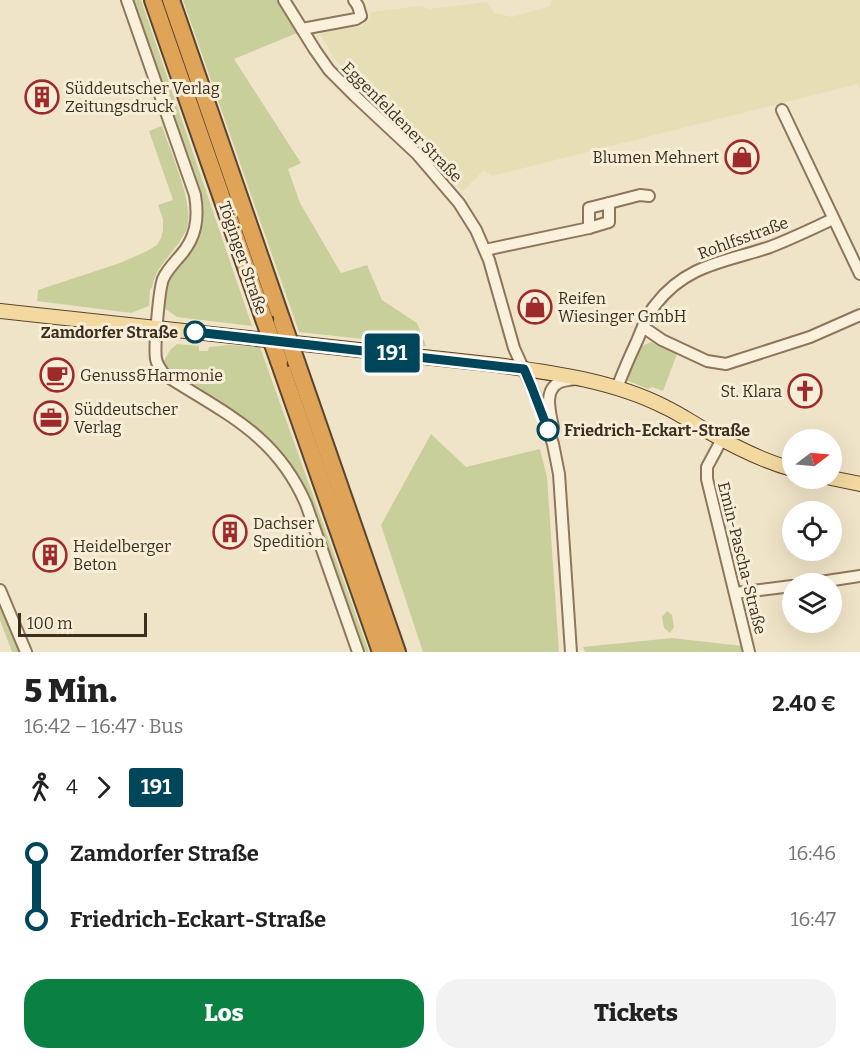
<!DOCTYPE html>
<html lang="de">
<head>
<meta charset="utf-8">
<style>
	:root { --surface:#fff; --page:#f2f2f2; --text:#222; --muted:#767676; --accent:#0b8043 }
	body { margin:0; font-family:Bitter,serif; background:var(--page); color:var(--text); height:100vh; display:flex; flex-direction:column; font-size:22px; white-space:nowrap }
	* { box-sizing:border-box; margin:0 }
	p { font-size:20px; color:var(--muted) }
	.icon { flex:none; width:33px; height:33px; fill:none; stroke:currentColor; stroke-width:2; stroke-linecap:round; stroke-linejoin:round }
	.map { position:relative; height:652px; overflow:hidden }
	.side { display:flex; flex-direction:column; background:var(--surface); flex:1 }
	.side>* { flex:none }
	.badge { padding:0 12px; border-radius:4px; font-size:21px; line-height:39px }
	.needle { width:39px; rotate:74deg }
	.tools { position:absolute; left:782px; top:429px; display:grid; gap:12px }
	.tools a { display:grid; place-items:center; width:60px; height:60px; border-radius:50%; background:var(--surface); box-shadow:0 6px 24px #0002; font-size:30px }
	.scale { position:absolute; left:18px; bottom:15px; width:129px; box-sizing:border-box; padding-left:6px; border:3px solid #3d2e20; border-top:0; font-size:16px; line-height:21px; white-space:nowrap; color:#3d2e20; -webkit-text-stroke:4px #f7eed8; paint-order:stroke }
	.map>.badge { position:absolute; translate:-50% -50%; box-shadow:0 0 0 3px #fff }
	.legs { display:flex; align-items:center; gap:9px; height:66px; padding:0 24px; font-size:20px }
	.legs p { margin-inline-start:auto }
	.overview { display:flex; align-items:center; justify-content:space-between; height:102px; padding:0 24px }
	h1 { font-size:33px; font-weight:800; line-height:45px }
	.primary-button { display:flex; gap:12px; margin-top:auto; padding:12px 24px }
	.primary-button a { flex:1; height:69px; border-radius:24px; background:var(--accent); color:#fff; font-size:24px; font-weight:800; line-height:69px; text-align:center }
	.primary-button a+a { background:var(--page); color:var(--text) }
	ul { padding:0 24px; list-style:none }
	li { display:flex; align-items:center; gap:21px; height:66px; font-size:22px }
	li i { display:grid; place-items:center; width:9px; height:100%; margin:0 8px; background:currentColor }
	li i::after { content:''; width:15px; height:15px; margin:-8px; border:4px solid; border-radius:50%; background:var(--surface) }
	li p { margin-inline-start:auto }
	li:first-child i { background:linear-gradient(#0000 50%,currentColor 0) }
	li:last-child i { background:linear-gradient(currentColor 50%,#0000 0) }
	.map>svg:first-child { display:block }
	.farmland { fill:#e6deb5 }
	.green { fill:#c9cf9b }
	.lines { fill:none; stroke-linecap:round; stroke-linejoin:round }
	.minor-casing { stroke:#8d765c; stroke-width:14 }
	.major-casing { stroke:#5b4430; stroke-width:16 }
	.highway-casing { stroke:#5b4430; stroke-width:20 }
	.minor { stroke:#faf1dc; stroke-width:10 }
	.major { stroke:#f3d9a0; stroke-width:14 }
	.highway { stroke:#e0a458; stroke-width:16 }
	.highway-bridge-casing { stroke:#5b4430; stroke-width:20; stroke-linecap:butt }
	.highway-bridge { stroke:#e0a458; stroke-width:16 }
	.line-1-casing { stroke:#fff; stroke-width:14 }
	.line-1 { stroke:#00465a; stroke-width:9 }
	.stop-1-dot { fill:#fff; stroke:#00465a; stroke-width:3 }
	.labels { text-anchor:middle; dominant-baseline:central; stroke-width:6; stroke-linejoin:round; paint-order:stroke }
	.poi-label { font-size:16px; fill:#3d2e20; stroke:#f7eed8; text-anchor:start }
	.street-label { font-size:16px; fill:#3d2e20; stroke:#f7eed8 }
	.stop-label { font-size:16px; font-weight:bold; fill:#3d2e20; stroke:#f7eed8; text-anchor:end }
</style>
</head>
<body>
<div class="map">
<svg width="860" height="652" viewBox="0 0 860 652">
	<rect width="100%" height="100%" fill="#f0e4c8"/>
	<!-- farmland -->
	<polygon class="farmland" points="552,0 860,0 860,89 857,84 492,176 484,170 463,191 407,131 336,61 319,32 362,26 369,20 372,12 420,6 430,9 487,2 494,13 512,17 550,6"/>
	<!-- green -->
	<g class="green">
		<polygon points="132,0 141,0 252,326 177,317 164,308 166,282 197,241 201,225 203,208 200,197"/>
		<polygon points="183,0 277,0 297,33 234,59 301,163 288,169 300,203 341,273 367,265 382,300 417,323 426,346 299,332"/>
		<path d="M162 126C170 151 192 199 188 224 187 231 183 236 180 241 169 258 155 268 152 288L150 289 149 306 131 313 37 301 38 290 120 263 147 251 157 245 161 238 163 230V219L158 205 173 200 149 131Z"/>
		<polygon points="651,342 677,354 663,391 652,387 648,389 626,380 642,346"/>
		<path d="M177 344 199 346V351H208L209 347 229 345 260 347 369 652H363L310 499C295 467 274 441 246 420 228 407 170 379 164 361L170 350Z"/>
		<polygon points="431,434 466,467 540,449 547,477 559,652 423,652 381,525"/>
		<polygon points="0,606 19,652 12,652 0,620"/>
		<polygon points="667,611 672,615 674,627 670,633 664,628 662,617"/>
		<polygon points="672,638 742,646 743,652 585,652 583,647"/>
	</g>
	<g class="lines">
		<defs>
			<g id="minor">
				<path d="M127 0 195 195C199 219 196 238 180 256 174 263 167 270 163 279 159 290 154 347 156 359 157 365 161 370 165 375 224 413 276 434 306 504L358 652"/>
				<polyline points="284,0 315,50 329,70 355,96 417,154 459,203 476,230 489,260 514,348 532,388 544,416 553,444 559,474 571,652"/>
				<polyline points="302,29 356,19 361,16 358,6 354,0"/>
				<polyline points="782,110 860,274"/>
				<polyline points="589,228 609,222 609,203 640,195 649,196"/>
				<polyline points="485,250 589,228 589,208 609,203"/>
				<polyline points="643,327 662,340 707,361 726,364 810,337 860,315"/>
				<path d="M617 388C623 372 630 356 637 341 642 329 647 314 656 304 687 264 726 262 770 247 791 239 812 229 833 219"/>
				<path d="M553 427C550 412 543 390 560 382 565 380 570 380 575 379"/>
				<polyline points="722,439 707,467 707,479 749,652"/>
				<polyline points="807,584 860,576"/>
				<polyline points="0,590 26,652"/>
				<polyline points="735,593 792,586"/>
			</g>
			<g id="major">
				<path d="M0 311 497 365C554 373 614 381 665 407 680 414 694 424 709 432 735 447 763 461 792 469"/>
				<polyline points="831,478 860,484"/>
			</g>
			<g id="highway">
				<polyline points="153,0 264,319"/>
				<polyline points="171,0 282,321"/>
				<polyline points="279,361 381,652"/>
				<polyline points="297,364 397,652"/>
			</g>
		</defs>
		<!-- minor casing -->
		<use href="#minor" class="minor-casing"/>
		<!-- major casing -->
		<use href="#major" class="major-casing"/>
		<!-- highway casing -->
		<use href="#highway" class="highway-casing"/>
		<!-- minor -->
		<use href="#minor" class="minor"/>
		<!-- major -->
		<use href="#major" class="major"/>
		<!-- highway -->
		<use href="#highway" class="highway"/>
		<defs>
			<g id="highway-bridge">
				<polyline points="264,319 279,361"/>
				<polyline points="282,321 297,364"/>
			</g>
		</defs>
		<!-- highway-bridge casing -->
		<use href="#highway-bridge" class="highway-bridge-casing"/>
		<!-- highway-bridge -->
		<use href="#highway-bridge" class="highway-bridge"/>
	</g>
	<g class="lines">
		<defs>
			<polyline id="line-1" points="195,332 524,369 532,388 548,430"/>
		</defs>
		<!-- line-1 casing -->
		<use href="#line-1" class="line-1-casing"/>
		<!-- line-1 -->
		<use href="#line-1" class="line-1"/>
	</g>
	<!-- icons -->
	<defs>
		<symbol id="building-ring" viewBox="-11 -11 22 22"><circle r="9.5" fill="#f7eed8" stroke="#9e2a2b" stroke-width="1.5"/><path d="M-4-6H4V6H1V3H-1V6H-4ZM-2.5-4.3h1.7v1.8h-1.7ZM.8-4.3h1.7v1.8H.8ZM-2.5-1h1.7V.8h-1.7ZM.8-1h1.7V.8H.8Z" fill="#9e2a2b"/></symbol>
		<symbol id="shop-ring" viewBox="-11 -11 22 22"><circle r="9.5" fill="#f7eed8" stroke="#9e2a2b" stroke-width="1.5"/><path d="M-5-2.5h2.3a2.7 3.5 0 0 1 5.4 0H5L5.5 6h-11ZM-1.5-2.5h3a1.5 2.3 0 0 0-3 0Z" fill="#9e2a2b"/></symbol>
		<symbol id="cafe-ring" viewBox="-11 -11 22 22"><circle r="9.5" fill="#f7eed8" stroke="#9e2a2b" stroke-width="1.5"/><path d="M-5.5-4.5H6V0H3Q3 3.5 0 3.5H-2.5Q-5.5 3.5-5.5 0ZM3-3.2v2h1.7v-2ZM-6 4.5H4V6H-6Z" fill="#9e2a2b"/></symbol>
		<symbol id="church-ring" viewBox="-11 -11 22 22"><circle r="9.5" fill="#f7eed8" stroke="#9e2a2b" stroke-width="1.5"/><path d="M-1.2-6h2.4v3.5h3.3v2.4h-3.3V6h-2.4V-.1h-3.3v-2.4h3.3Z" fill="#9e2a2b"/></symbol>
		<symbol id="office-ring" viewBox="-11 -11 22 22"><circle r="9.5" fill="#f7eed8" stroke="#9e2a2b" stroke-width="1.5"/><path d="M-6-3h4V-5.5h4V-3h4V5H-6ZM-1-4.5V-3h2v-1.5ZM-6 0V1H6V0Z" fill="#9e2a2b"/></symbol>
	</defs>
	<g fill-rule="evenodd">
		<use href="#building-ring" x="23" y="78" width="38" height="38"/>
		<use href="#shop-ring" x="723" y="138" width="38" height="38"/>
		<use href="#shop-ring" x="516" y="288" width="38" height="38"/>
		<use href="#cafe-ring" x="38" y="356" width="38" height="38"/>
		<use href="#church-ring" x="786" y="372" width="38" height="38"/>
		<use href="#office-ring" x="32" y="399" width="38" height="38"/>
		<use href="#building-ring" x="211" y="513" width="38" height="38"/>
		<use href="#building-ring" x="31" y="536" width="38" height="38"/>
	</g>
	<!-- markers -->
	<g class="stop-1-dot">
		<circle cx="195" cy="332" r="10"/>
		<circle cx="548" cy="430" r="10"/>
	</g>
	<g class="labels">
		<!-- poi labels -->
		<g class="poi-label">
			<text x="65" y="88">Süddeutscher Verlag<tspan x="65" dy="18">Zeitungsdruck</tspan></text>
			<text x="719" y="157" text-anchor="end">Blumen Mehnert</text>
			<text x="558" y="298">Reifen<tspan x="558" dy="18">Wiesinger GmbH</tspan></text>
			<text x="80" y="375">Genuss&amp;Harmonie</text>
			<text x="782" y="391" text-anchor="end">St. Klara</text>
			<text x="74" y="409">Süddeutscher<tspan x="74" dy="18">Verlag</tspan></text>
			<text x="253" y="523">Dachser<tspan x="253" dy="18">Spedition</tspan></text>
			<text x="73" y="546">Heidelberger<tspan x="73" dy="18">Beton</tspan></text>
		</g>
		<!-- street labels -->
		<g class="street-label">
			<text transform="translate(402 122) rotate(45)">Eggenfeldener Straße</text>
			<text transform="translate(743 238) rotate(-20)">Rohlfsstraße</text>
			<text transform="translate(243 258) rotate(71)">Töginger Straße</text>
			<text transform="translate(742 558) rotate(76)">Emin-Pascha-Straße</text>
		</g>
		<!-- stop labels -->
		<g class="stop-label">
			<text x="178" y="332">Zamdorfer Straße</text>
			<text x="564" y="430" text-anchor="start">Friedrich-Eckart-Straße</text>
		</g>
	</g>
</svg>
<div class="tools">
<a><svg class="needle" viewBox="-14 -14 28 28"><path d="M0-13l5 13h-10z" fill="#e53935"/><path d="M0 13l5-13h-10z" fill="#767676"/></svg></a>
<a><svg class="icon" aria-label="locate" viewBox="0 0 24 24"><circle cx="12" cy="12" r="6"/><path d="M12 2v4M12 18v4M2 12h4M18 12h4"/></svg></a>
<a><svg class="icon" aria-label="layers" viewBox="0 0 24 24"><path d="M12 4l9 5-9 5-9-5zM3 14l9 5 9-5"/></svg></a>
</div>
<div class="scale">100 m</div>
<b class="badge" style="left:392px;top:353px;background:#00465a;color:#fff">191</b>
</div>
<section class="side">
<div class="overview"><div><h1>5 Min.</h1><p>16:42 – 16:47 · Bus</p></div><b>2.40 €</b></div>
<div class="legs"><svg class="icon" aria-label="walk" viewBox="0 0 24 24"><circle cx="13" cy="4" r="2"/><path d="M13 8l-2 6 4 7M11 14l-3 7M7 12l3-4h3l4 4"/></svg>4<svg class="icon" aria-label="forward" viewBox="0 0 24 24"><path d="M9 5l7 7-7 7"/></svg><b class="badge" style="background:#00465a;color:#fff">191</b></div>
<ul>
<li><i style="color:#00465a"></i><b>Zamdorfer Straße</b><p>16:46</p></li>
<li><i style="color:#00465a"></i><b>Friedrich-Eckart-Straße</b><p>16:47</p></li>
</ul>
<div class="primary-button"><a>Los</a><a>Tickets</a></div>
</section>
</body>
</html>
